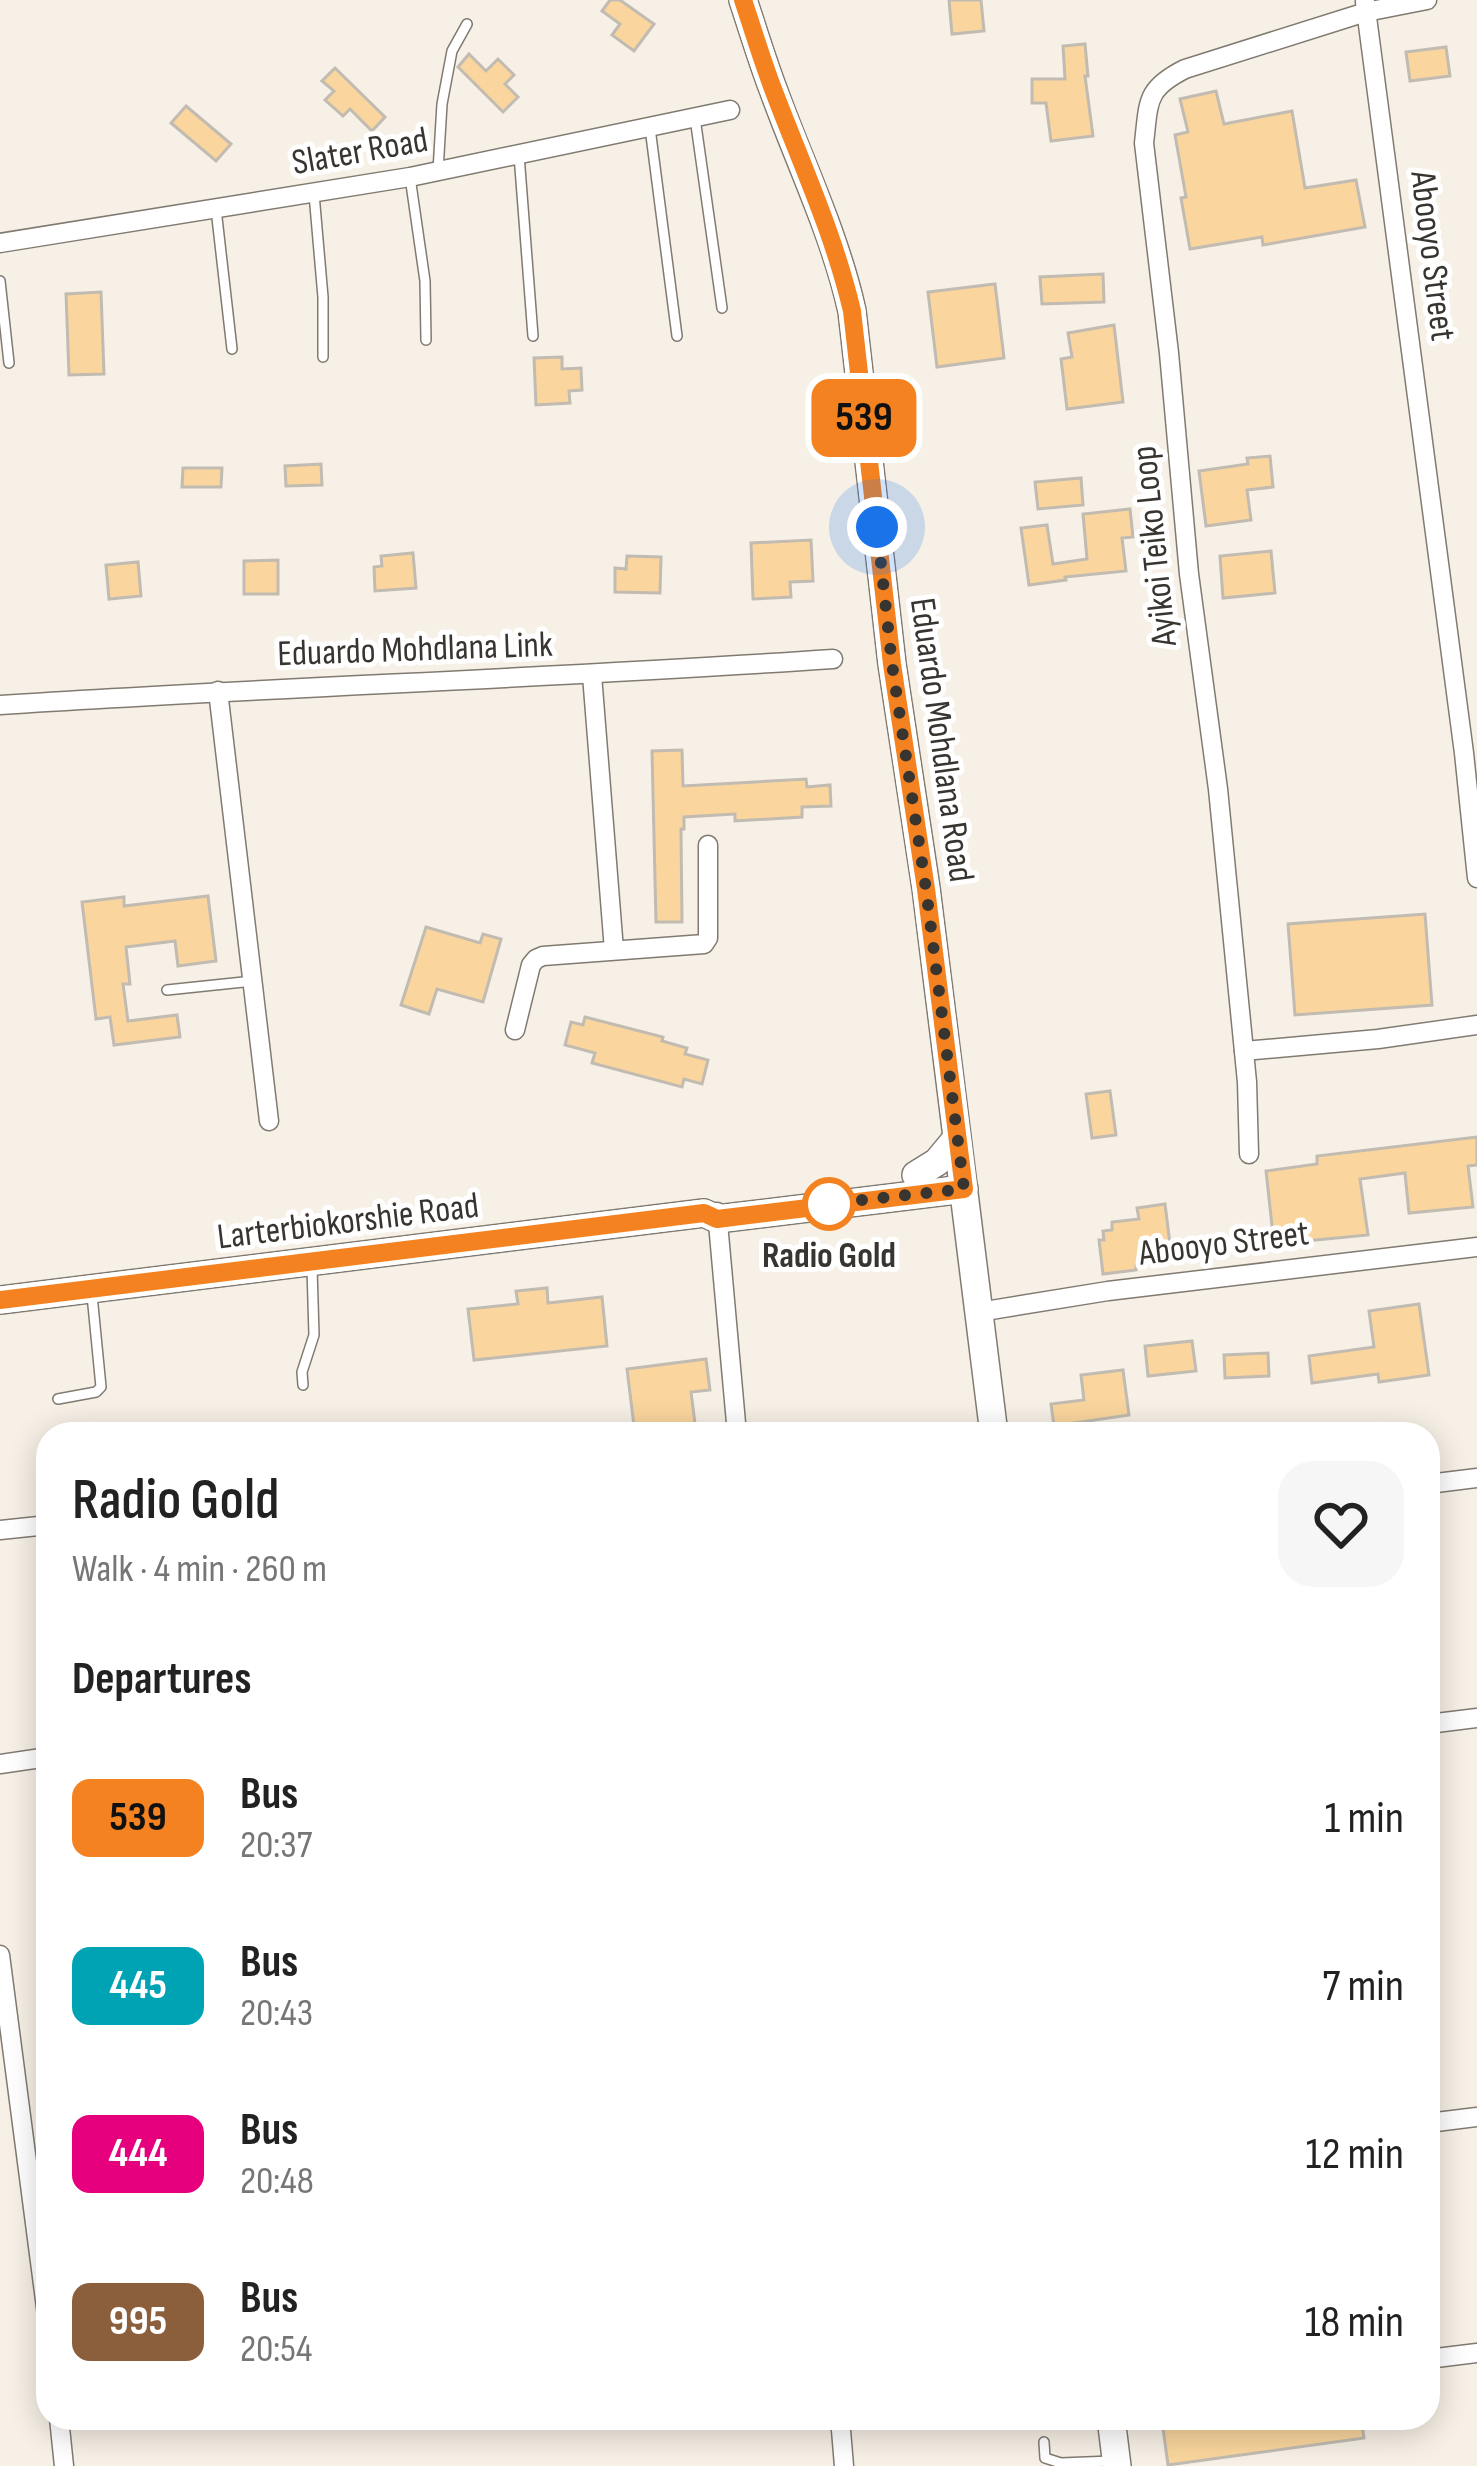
<!DOCTYPE html>
<html lang="en">
<head>
<meta charset="utf-8">
<style>
	:root { --surface:#fff; --page:#f6f6f6; --text:#222; --muted:#767676 }
	body { margin:0; font-family:"Sofia Sans Condensed",sans-serif; background:var(--page); color:var(--text); height:100vh; display:flex; flex-direction:column; font-size:45px; white-space:nowrap }
	* { box-sizing:border-box; margin:0 }
	p { font-size:39px; color:var(--muted) }
	.icon { flex:none; width:66px; height:66px; fill:none; stroke:currentColor; stroke-width:2; stroke-linecap:round; stroke-linejoin:round }
	.map { position:relative; flex:1; overflow:hidden }
	.details { position:absolute; left:36px; top:1422px; width:1404px; height:1008px; display:flex; flex-direction:column; background:var(--surface); border-radius:36px; box-shadow:0 6px 30px #0003 }
	.details>* { flex:none }
	.badge { padding:0 24px; border-radius:18px; font-size:42px; line-height:78px }
	.you { position:absolute; width:60px; height:60px; margin:-30px; border:9px solid #fff; border-radius:50%; background:#1a73e8; box-shadow:0 0 0 18px #1a73e833 }
	.map>.badge { position:absolute; translate:-50% -50%; box-shadow:0 0 0 6px #fff }
	h2 { padding:0 36px; font-size:45px; line-height:108px }
	.round { display:grid; place-items:center; flex:none; width:126px; height:126px; border-radius:36px; background:var(--page) }
	.head { display:flex; align-items:center; justify-content:space-between; height:204px; padding:0 36px }
	h1 { font-size:57px; font-weight:600; line-height:90px }
	ul { padding:0; list-style:none }
	li { display:flex; align-items:center; gap:36px; height:168px; padding:0 36px }
	li div { flex:1 }
	li b { display:block; font-size:45px }
	li em { font-style:normal }
	li .badge { min-width:132px; font-weight:700; text-align:center }
	.map>svg:first-child { display:block }
	.building { fill:#fad69e; stroke:#c1bbb1; stroke-width:3 }
	.lines { fill:none; stroke-linecap:round; stroke-linejoin:round }
	.lane-casing { stroke:#807a71; stroke-width:12 }
	.street-casing { stroke:#807a71; stroke-width:21 }
	.secondary-casing { stroke:#807a71; stroke-width:30 }
	.lane { stroke:#fff; stroke-width:9 }
	.street { stroke:#fff; stroke-width:18 }
	.secondary { stroke:#fff; stroke-width:27 }
	.line-casing { stroke:#fff; stroke-width:27 }
	.line { stroke:#f58220; stroke-width:18 }
	.walk { stroke:#383531; stroke-width:12; stroke-dasharray:0 21.6 }
	.stop-dot { fill:#fff; stroke:#f58220; stroke-width:6 }
	.labels { text-anchor:middle; dominant-baseline:central; stroke-width:10; stroke-linejoin:round; paint-order:stroke }
	.street-label { font-size:36px; fill:#383531; stroke:#fff }
	.stop-label { font-size:36px; font-weight:bold; fill:#383531; stroke:#fff }
</style>
</head>
<body>
<div class="map">
<svg width="1477" height="2466" viewBox="0 0 1477 2466">
	<rect width="100%" height="100%" fill="#f7f0e6"/>
	<!-- building -->
	<g class="building">
		<polygon points="610,0 620,0 654,24 634,51 612,35 620,24 602,11"/>
		<polygon points="949,0 981,0 984,31 952,34"/>
		<polygon points="1085,44 1088,76 1085,76 1093,136 1051,141 1046,103 1032,103 1032,79 1065,79 1063,46"/>
		<polygon points="1446,47 1450,76 1410,81 1406,52"/>
		<polygon points="469,54 486,71 498,59 514,75 505,84 518,97 503,112 458,67"/>
		<polygon points="335,68 385,117 372,131 350,109 343,116 325,100 334,91 322,81"/>
		<polygon points="1216,91 1224,124 1292,111 1305,188 1356,180 1365,227 1263,245 1262,237 1190,249 1181,198 1186,197 1175,135 1188,132 1180,99"/>
		<polygon points="186,106 231,144 216,161 171,123"/>
		<polygon points="1103,274 1104,302 1042,304 1040,277"/>
		<polygon points="995,284 1004,358 937,367 928,292"/>
		<polygon points="101,292 104,374 69,375 66,294"/>
		<polygon points="1114,325 1123,402 1067,409 1061,359 1072,357 1068,333"/>
		<polygon points="562,357 562,369 581,368 582,390 569,391 570,403 536,405 534,358"/>
		<polygon points="1270,456 1273,487 1247,490 1251,520 1206,526 1199,471 1248,464 1247,458"/>
		<polygon points="321,464 322,485 286,486 285,466"/>
		<polygon points="183,468 222,468 221,487 182,487"/>
		<polygon points="1081,478 1083,505 1038,509 1035,482"/>
		<polygon points="1130,509 1133,537 1122,538 1126,571 1065,577 1066,580 1029,585 1021,528 1047,525 1053,564 1087,559 1083,514"/>
		<polygon points="811,540 813,581 790,582 791,597 753,599 751,543"/>
		<polygon points="1271,551 1275,593 1223,598 1220,556"/>
		<polygon points="413,553 416,588 375,591 374,567 382,566 381,556"/>
		<polygon points="627,556 661,557 660,593 615,592 615,568 626,569"/>
		<polygon points="278,560 278,594 244,594 244,561"/>
		<polygon points="138,562 141,596 109,599 106,565"/>
		<polygon points="682,750 683,786 806,779 807,787 830,785 831,806 802,807 802,817 735,821 735,814 684,817 684,829 681,829 682,922 656,922 652,751"/>
		<polygon points="208,896 216,961 178,966 175,941 126,947 130,984 123,984 128,1021 177,1015 180,1037 114,1045 110,1017 96,1019 82,902 124,897 124,906"/>
		<polygon points="1425,914 1432,1005 1295,1015 1288,924"/>
		<polygon points="426,927 480,943 483,934 501,939 483,1002 437,989 429,1014 401,1005"/>
		<polygon points="585,1017 663,1037 662,1041 687,1048 685,1054 708,1060 702,1084 684,1079 682,1087 592,1063 595,1053 565,1045 571,1022 583,1025"/>
		<polygon points="1110,1091 1116,1135 1092,1138 1086,1094"/>
		<polygon points="1477,1137 1477,1165 1468,1166 1473,1207 1409,1213 1405,1173 1360,1179 1368,1235 1274,1244 1266,1171 1317,1164 1317,1156"/>
		<polygon points="1165,1204 1172,1260 1136,1265 1136,1270 1103,1274 1099,1240 1104,1240 1103,1231 1112,1230 1112,1222 1139,1219 1137,1208"/>
		<polygon points="547,1288 548,1303 602,1297 607,1346 474,1360 468,1309 518,1304 516,1291"/>
		<polygon points="1419,1304 1429,1375 1379,1382 1378,1374 1312,1383 1309,1356 1374,1347 1369,1311"/>
		<polygon points="1192,1341 1196,1371 1148,1376 1145,1346"/>
		<polygon points="1268,1353 1269,1376 1225,1378 1224,1355"/>
		<polygon points="706,1359 710,1390 691,1392 696,1431 635,1434 627,1369"/>
		<polygon points="1123,1370 1129,1415 1054,1426 1051,1404 1084,1400 1081,1375"/>
		<polygon points="1180,2418 1361,2418 1364,2438 1168,2465 1162,2421"/>
	</g>
	<g class="lines">
		<defs>
			<g id="lane">
				<polyline points="695,118 722,308"/>
				<polyline points="650,128 677,336"/>
				<polyline points="519,155 533,336"/>
				<polyline points="438,171 442,104 452,51 467,24"/>
				<polyline points="410,177 425,281 426,340"/>
				<polyline points="314,194 323,297 323,357"/>
				<polyline points="216,209 232,349"/>
				<polyline points="0,281 9,363"/>
				<polyline points="167,990 253,981"/>
				<polyline points="303,1385 302,1372 314,1335 312,1268"/>
				<polyline points="58,1399 96,1392 101,1387 92,1295"/>
				<polyline points="1041,2418 1041,2424"/>
				<polyline points="1044,2442 1045,2458 1061,2463 1111,2461"/>
			</g>
			<g id="street">
				<polyline points="1365,2 1464,753 1477,878"/>
				<polyline points="0,243 410,177 730,110"/>
				<polyline points="592,675 614,950"/>
				<polyline points="218,691 269,1121"/>
				<path d="M0 705C278 687 556 678 833 659"/>
				<polyline points="515,1030 531,965 536,959 543,956 704,944 708,938 708,845"/>
				<polyline points="1244,1051 1378,1039 1477,1025"/>
				<path d="M1249 1154 1247 1082 1218 789 1189 574 1169 353 1144 143C1149 102 1145 89 1185 69L1366 12 1427 0"/>
				<polyline points="717,1212 737,1434"/>
				<polyline points="979,1312 1108,1291 1477,1247"/>
				<polyline points="1428,1484 1477,1478"/>
				<polyline points="0,1530 48,1525"/>
				<polyline points="1428,1724 1477,1718"/>
				<polyline points="0,1764 48,1757"/>
				<polyline points="0,1955 48,2323"/>
				<polyline points="1428,2123 1477,2117"/>
				<polyline points="1428,2359 1477,2353"/>
				<polyline points="59,2418 64,2466"/>
				<polyline points="840,2418 844,2466"/>
			</g>
			<g id="secondary">
				<path d="M743 0C753 30 762 60 773 89 800 164 835 234 852 311L892 664 926 888 994 1434"/>
				<polyline points="916,1175 937,1162 957,1138"/>
				<polyline points="0,1300 704,1213 717,1219 964,1189"/>
				<polyline points="1111,2418 1117,2466"/>
			</g>
		</defs>
		<!-- lane casing -->
		<use href="#lane" class="lane-casing"/>
		<!-- street casing -->
		<use href="#street" class="street-casing"/>
		<!-- secondary casing -->
		<use href="#secondary" class="secondary-casing"/>
		<!-- lane -->
		<use href="#lane" class="lane"/>
		<!-- street -->
		<use href="#street" class="street"/>
		<!-- secondary -->
		<use href="#secondary" class="secondary"/>
	</g>
	<g class="lines">
		<defs>
			<path id="line" d="M0 1300 704 1213 717 1219 964 1189 926 889 892 664 852 311C834 234 801 163 773 89 762 60 753 30 743 0"/>
		</defs>
		<!-- line casing -->
		<use href="#line" class="line-casing"/>
		<!-- line -->
		<use href="#line" class="line"/>
		<!-- walk -->
		<polyline class="walk" points="829,1204 824,1204 964,1189 926,889 892,664 877,527"/>
	</g>
	<!-- markers -->
	<circle class="stop-dot" cx="829" cy="1204" r="24"/>
	<g class="labels">
		<!-- street labels -->
		<g class="street-label">
			<text transform="translate(360 152) rotate(-10)">Slater Road</text>
			<text transform="translate(1432 256) rotate(83)">Abooyo Street</text>
			<text transform="translate(1155 546) rotate(-96)">Ayikoi Teiko Loop</text>
			<text transform="translate(415 650) rotate(-2)">Eduardo Mohdlana Link</text>
			<text transform="translate(941 740) rotate(82)">Eduardo Mohdlana Road</text>
			<text transform="translate(348 1222) rotate(-7)">Larterbiokorshie Road</text>
			<text transform="translate(1224 1244) rotate(-7)">Abooyo Street</text>
		</g>
		<!-- stop labels -->
		<g class="stop-label">
			<text x="829" y="1256">Radio Gold</text>
		</g>
	</g>
</svg>
<div class="you" style="left:877px;top:527px"></div>
<b class="badge" style="left:864px;top:418px;background:#f58220;color:#111">539</b>
<section class="details">
<div class="head"><div><h1>Radio Gold</h1><p>Walk · 4 min · 260 m</p></div><a class="round"><svg class="icon" aria-label="heart" viewBox="0 0 24 24"><path d="M12 20l-8-8c-3-5 5-10 8-4 3-6 11-1 8 4z"/></svg></a></div>
<h2>Departures</h2>
<ul>
<li><span class="badge" style="background:#f58220;color:#111">539</span><div><b>Bus</b><p>20:37</p></div><em>1 min</em></li>
<li><span class="badge" style="background:#00a3b4;color:#fff">445</span><div><b>Bus</b><p>20:43</p></div><em>7 min</em></li>
<li><span class="badge" style="background:#e6007e;color:#fff">444</span><div><b>Bus</b><p>20:48</p></div><em>12 min</em></li>
<li><span class="badge" style="background:#8b5e3c;color:#fff">995</span><div><b>Bus</b><p>20:54</p></div><em>18 min</em></li>
</ul>
</section>
</div>
</body>
</html>
